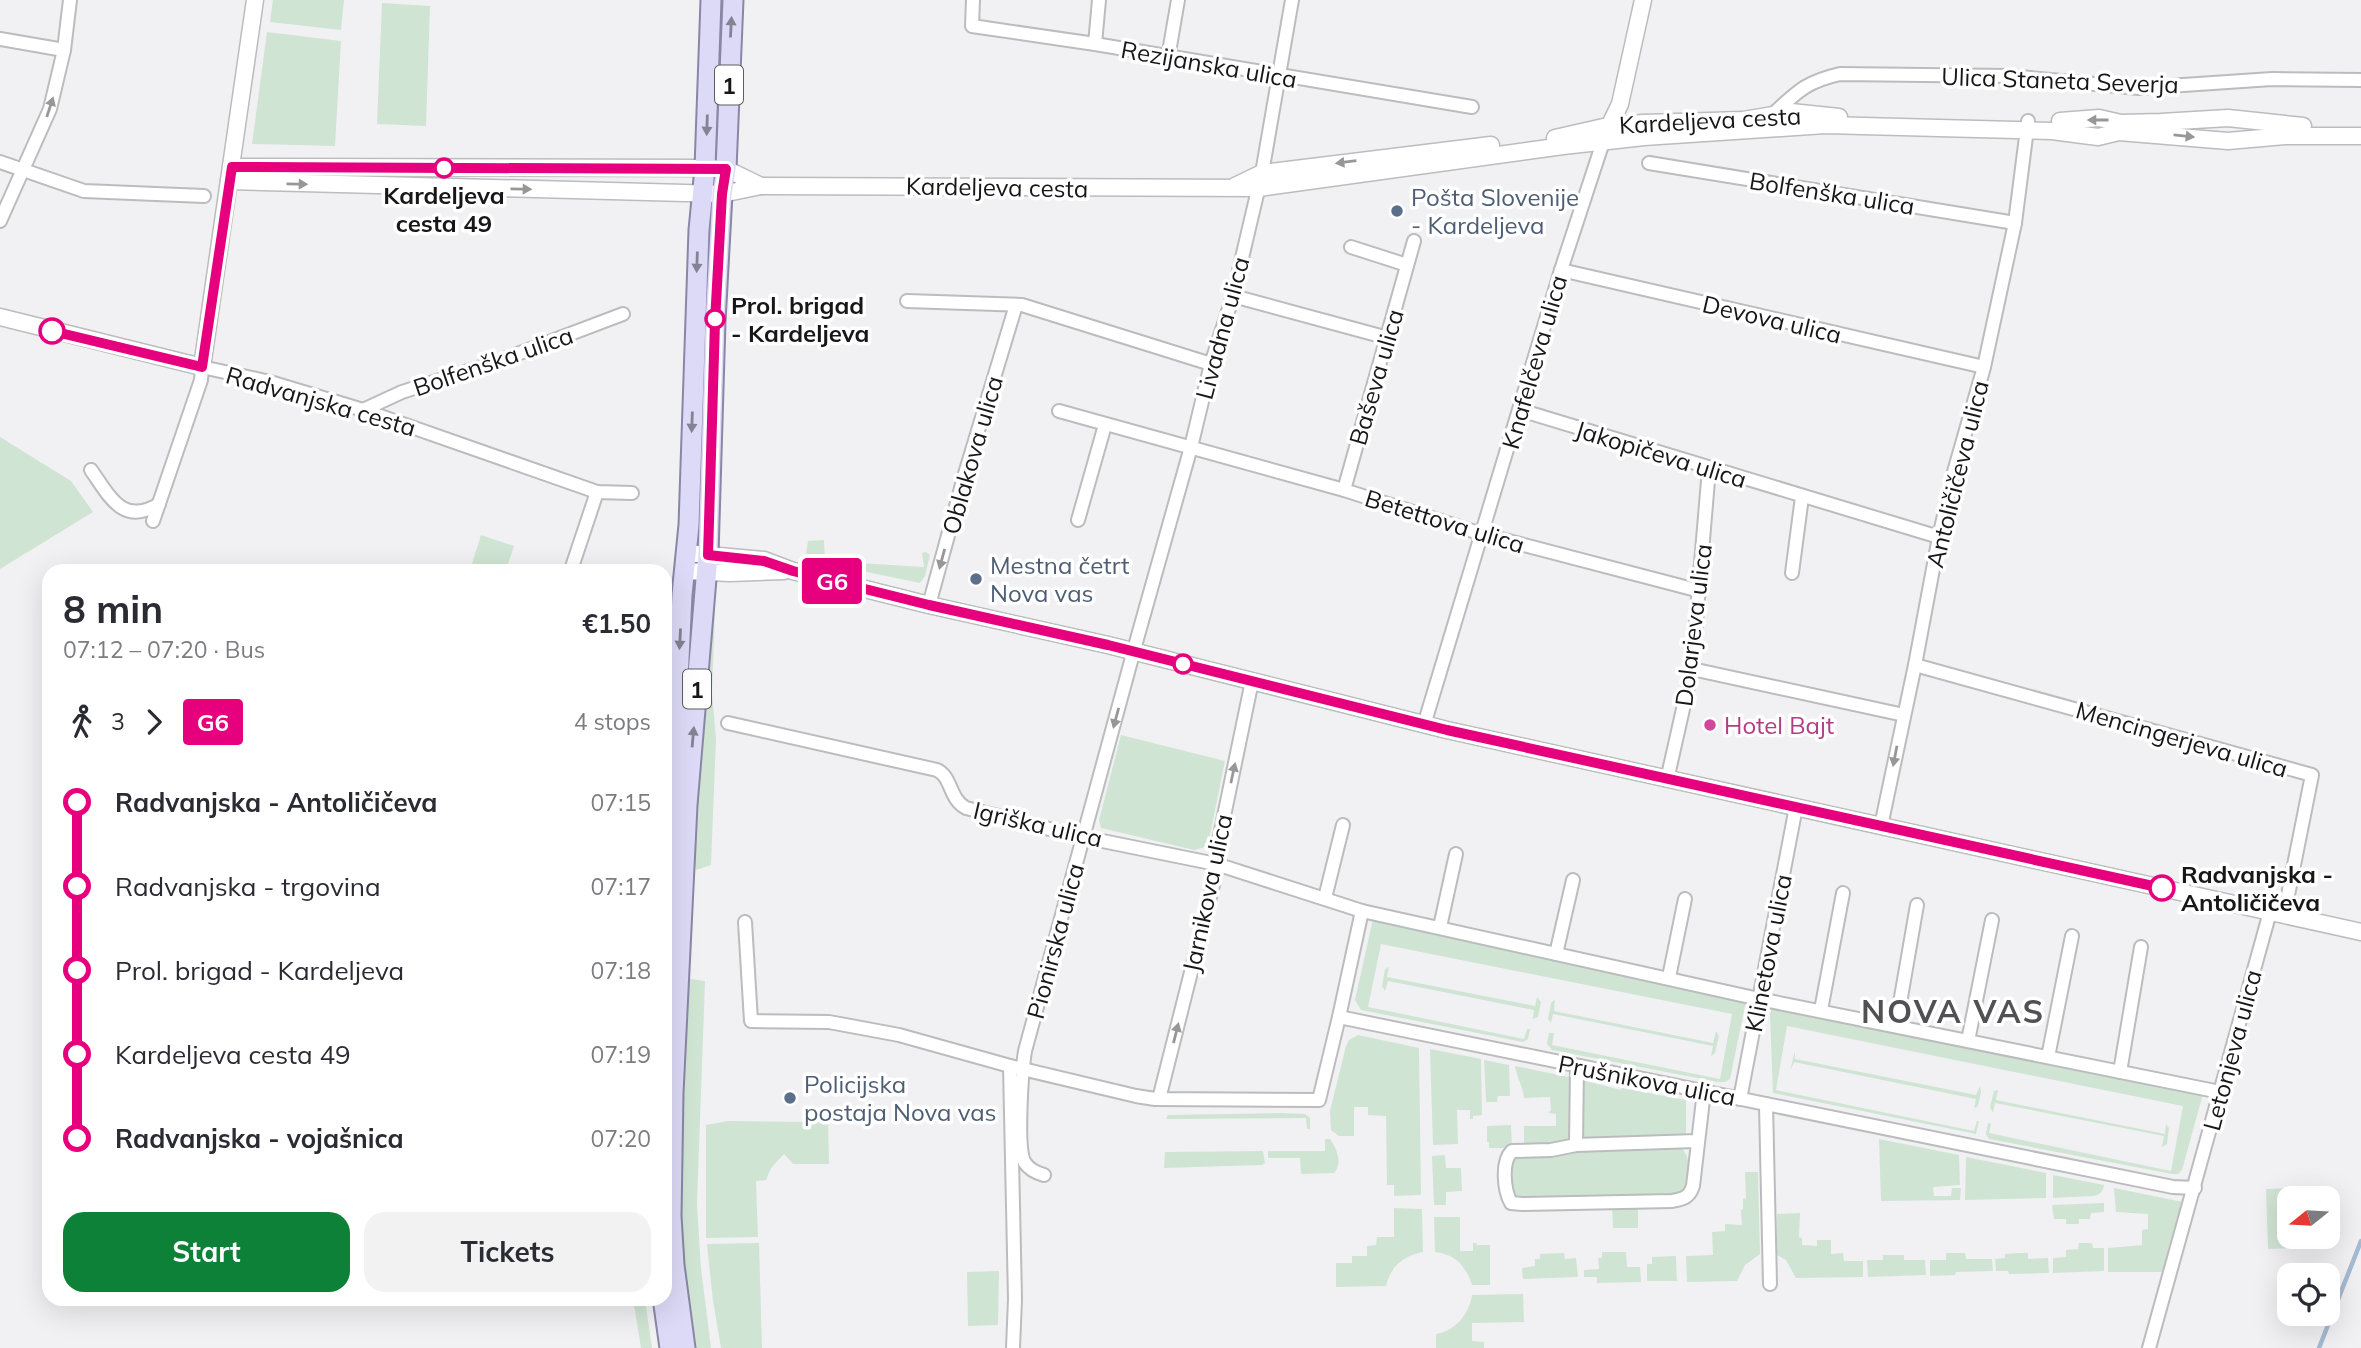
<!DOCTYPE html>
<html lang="en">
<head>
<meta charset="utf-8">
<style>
	:root { --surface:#fff; --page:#f2f2f3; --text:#2b2b33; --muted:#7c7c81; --accent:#0e8139 }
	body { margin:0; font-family:Mulish,sans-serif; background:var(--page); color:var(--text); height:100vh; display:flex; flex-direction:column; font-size:26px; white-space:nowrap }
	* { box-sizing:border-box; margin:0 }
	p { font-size:23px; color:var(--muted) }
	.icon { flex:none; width:38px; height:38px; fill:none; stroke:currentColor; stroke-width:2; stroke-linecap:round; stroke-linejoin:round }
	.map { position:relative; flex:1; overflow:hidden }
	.side { position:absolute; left:42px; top:564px; width:630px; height:742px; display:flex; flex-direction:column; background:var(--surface); border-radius:21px; box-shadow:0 7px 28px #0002 }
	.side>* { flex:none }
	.badge { padding:0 14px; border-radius:5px; font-size:24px; line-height:46px }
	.needle { width:46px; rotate:252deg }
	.tools { position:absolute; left:2277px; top:1186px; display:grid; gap:14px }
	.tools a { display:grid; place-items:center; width:63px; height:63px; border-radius:14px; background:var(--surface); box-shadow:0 7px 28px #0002; font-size:35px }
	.map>.badge { position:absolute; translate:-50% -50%; box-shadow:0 0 0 4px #fff }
	.legs { display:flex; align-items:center; gap:10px; height:77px; padding:0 21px; font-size:23px }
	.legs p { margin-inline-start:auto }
	.head { display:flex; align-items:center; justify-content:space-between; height:119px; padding:0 21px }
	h1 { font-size:38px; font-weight:700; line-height:52px }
	.cta { display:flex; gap:14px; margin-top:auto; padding:14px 21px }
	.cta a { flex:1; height:80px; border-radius:21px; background:var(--accent); color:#fff; font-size:28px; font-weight:700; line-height:80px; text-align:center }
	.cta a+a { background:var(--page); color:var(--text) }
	ul { padding:0 21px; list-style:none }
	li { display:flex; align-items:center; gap:24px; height:84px; font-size:26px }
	li i { display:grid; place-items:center; width:10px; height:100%; margin:0 9px; background:currentColor }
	li i::after { content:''; width:18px; height:18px; margin:-9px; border:5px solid; border-radius:50%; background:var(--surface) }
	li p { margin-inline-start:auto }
	li:first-child i { background:linear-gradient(#0000 50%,currentColor 0) }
	li:last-child i { background:linear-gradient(currentColor 50%,#0000 0) }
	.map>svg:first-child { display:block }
	.green { fill:#d0e4d3 }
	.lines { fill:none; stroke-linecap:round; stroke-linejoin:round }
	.stream { stroke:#a6bad2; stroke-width:4.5 }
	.minor-casing { stroke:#bbbcbe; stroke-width:16 }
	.tertiary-casing { stroke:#bbbcbe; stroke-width:19 }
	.primary-casing { stroke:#8986a6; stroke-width:23 }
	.minor { stroke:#fff; stroke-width:12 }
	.tertiary { stroke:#fff; stroke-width:16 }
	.primary { stroke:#dddaf7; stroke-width:19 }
	.oneway { fill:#848293 }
	.oneway2 { fill:#979797 }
	.line-1-casing { stroke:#fff; stroke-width:16 }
	.line-1 { stroke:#e6007e; stroke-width:10 }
	.stop-1-dot { fill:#fff; stroke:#e6007e; stroke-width:3.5 }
	.service-dot { fill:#5c6f8a; stroke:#fff; stroke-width:2.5 }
	.hotel-dot { fill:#d1479c; stroke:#fff; stroke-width:2.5 }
	.labels { text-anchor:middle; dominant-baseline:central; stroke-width:7; stroke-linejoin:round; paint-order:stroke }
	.shield { fill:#fff; stroke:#5d5d5d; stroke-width:2 }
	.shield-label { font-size:23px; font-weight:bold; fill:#171718 }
	.street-label { font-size:24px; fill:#171718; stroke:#fff }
	.stop-label { font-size:24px; font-weight:bold; fill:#171718; stroke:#fff; text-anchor:start }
	.service-label { font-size:24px; fill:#4e5e75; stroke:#fff; text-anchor:start }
	.hotel-label { font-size:24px; fill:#b23c85; stroke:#fff; text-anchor:start }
	.district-label { font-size:32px; font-weight:bold; letter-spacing:2px; fill:#515153; stroke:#fff }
</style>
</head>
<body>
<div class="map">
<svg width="2361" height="1348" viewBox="0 0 2361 1348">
	<rect width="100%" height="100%" fill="#f1f1f4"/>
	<!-- green -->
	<g class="green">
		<polygon points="273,0 344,0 341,30 270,22"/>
		<polygon points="382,3 430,6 426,126 377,124"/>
		<polygon points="267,32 341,41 335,146 252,144"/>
		<polygon points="0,437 71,481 93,512 0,569"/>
		<polygon points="481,535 514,546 506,570 470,570"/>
		<polygon points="824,540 825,561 924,567 922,553 926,552 930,555 925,576 920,583 862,571 820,566 805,561 808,541"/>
		<polygon points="712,602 715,610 712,693 716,739 711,865 696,870 692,844"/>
		<polygon points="1121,735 1225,761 1209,840 1205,847 1194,850 1101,828 1099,820"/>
		<polygon points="1373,919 1746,1001 1730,1079 1725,1082 1718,1082 1552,1050 1547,1044 1549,1033 1554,1033 1552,1045 1720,1079 1732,1014 1381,944 1368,1007 1524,1039 1527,1029 1530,1029 1528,1039 1523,1042 1361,1010 1355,1000"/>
		<polygon points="1389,967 1387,977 1535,1006 1537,997 1541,1002 1538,1017 1533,1019 1534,1010 1388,981 1385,991 1382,986 1385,969"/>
		<polygon points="691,979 705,981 697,1204 701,1268 711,1348 692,1348 678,1227 685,980"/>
		<polygon points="1555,999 1554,1011 1713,1043 1716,1031 1719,1036 1715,1053 1711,1056 1713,1046 1553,1014 1551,1023 1548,1019 1551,1003"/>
		<polygon points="1772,1008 2203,1094 2182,1170 2178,1174 2172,1174 1989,1139 1986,1134 1988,1123 1991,1124 1989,1133 2171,1171 2183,1106 1787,1026 1776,1090 1974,1131 1977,1121 1979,1121 1976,1134 1773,1093 1770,1014"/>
		<polygon points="1358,1035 1419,1048 1421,1195 1394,1196 1394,1185 1387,1185 1386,1116 1368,1115 1368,1107 1354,1107 1354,1136 1339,1136 1331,1130 1330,1111 1346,1046 1349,1040"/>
		<polygon points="1430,1049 1481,1059 1482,1115 1473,1116 1473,1119 1470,1119 1470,1110 1457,1110 1458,1144 1433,1145"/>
		<polygon points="1795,1051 1795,1059 1976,1095 1980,1086 1981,1092 1978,1106 1974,1108 1976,1099 1794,1062 1790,1071"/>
		<polygon points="1484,1060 1509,1065 1510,1096 1498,1096 1497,1102 1486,1102"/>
		<path d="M1515 1066 1573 1078 1570 1140 1562 1145 1524 1147V1126H1556V1114L1548 1113 1551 1110 1550 1097 1524 1098C1523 1086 1517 1078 1515 1066Z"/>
		<polygon points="1582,1080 1621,1090 1622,1088 1686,1100 1686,1139 1584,1139 1582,1134"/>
		<polygon points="1998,1090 1996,1100 2165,1134 2166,1124 2169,1128 2167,1144 2162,1147 2164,1136 1995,1103 1993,1113 1990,1107 1994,1091"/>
		<polygon points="1280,1113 1305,1114 1310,1118 1310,1129 1307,1129 1306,1118 1166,1119 1168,1115 1172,1115"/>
		<polygon points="812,1117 828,1118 829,1164 793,1164 784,1154 771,1168 766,1180 756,1181 758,1237 706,1238 706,1125 728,1121 812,1122"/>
		<polygon points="1511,1125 1512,1148 1489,1148 1489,1142 1487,1142 1487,1126"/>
		<path d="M1325 1139H1330C1337 1149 1343 1163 1334 1173L1301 1174 1300 1158H1268V1151H1325Z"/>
		<polygon points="1879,1139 1959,1155 1960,1185 1933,1187 1934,1196 1951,1196 1952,1188 1961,1188 1960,1200 1881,1201"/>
		<path d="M1677 1146C1693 1151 1690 1180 1684 1194L1676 1197 1516 1199C1509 1184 1504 1160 1524 1154Z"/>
		<polygon points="1263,1151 1265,1163 1262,1165 1164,1168 1165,1152"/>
		<polygon points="1445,1155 1446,1168 1461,1168 1462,1191 1446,1192 1446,1205 1434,1205 1432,1156"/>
		<polygon points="1966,1157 2046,1173 2046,1198 1965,1200"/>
		<polygon points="1745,1172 1758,1172 1760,1254 1745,1265 1737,1281 1687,1282 1686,1256 1713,1255 1712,1232 1725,1231 1725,1224 1742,1225 1741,1210 1743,1209 1743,1199 1746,1198"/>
		<path d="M2053 1175 2104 1185C2103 1192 2100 1194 2094 1196L2053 1198Z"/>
		<polygon points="2114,1188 2183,1202 2167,1272 2108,1272 2108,1248 2142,1245 2142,1230 2148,1229 2148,1214 2116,1212"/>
		<polygon points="2294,1188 2294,1199 2289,1199 2289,1237 2295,1237 2296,1248 2268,1249 2266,1189"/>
		<polygon points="2104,1203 2104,1212 2091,1213 2090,1219 2079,1219 2079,1224 2066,1224 2066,1219 2054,1219 2052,1205"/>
		<polygon points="1612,1205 1638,1205 1638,1228 1613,1228"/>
		<path d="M1394 1208 1422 1209 1423 1252C1403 1256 1391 1266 1386 1286L1336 1287V1263H1352V1256H1367V1246L1376 1245 1377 1237H1394Z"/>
		<polygon points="1800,1213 1799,1237 1802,1238 1802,1245 1817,1246 1817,1240 1831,1240 1831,1254 1843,1253 1844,1261 1863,1261 1863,1277 1796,1278 1786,1260 1777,1255 1777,1214"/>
		<path d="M1434 1217H1460V1251H1473V1243H1476L1477 1245H1490V1285H1472C1466 1266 1455 1254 1435 1252Z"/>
		<polygon points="759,1243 762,1348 721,1348 713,1301 707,1244"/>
		<polygon points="2079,1243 2092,1243 2093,1248 2104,1248 2104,1271 2053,1273 2053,1258 2066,1257 2066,1250 2078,1249"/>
		<polygon points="1602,1252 1626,1252 1627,1267 1640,1267 1641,1282 1597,1283 1597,1277 1584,1277 1584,1270 1599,1269 1598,1258 1602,1258"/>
		<polygon points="1564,1253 1565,1259 1576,1258 1578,1277 1523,1279 1522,1268 1535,1266 1535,1259 1540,1259 1540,1254"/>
		<polygon points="1946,1253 1965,1253 1966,1259 1992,1259 1993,1271 1956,1272 1955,1275 1930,1276 1930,1260 1946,1260"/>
		<polygon points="2019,1253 2028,1253 2028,1259 2048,1258 2049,1273 2009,1274 2008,1271 1996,1271 1995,1259 2005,1258 2005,1254"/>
		<polygon points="1883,1255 1904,1255 1904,1260 1925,1260 1926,1275 1868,1277 1867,1260 1883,1260"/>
		<polygon points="1676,1256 1677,1281 1647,1281 1647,1264 1652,1264 1652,1257"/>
		<polygon points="999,1271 998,1325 968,1326 967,1272"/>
		<path d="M1523 1294 1524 1322 1472 1323V1341L1484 1342V1348H1436V1334C1455 1331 1469 1315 1472 1295Z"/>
		<polygon points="633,1299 645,1299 652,1348 641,1348"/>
	</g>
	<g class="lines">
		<!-- stream -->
		<polyline class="stream" points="2319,1348 2361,1241"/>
		<defs>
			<g id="minor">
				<polyline points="973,0 972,26 1095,44 1472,107"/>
				<polyline points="0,39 64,50"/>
				<polyline points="1095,44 1099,0"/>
				<polyline points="1168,58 1178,0"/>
				<path d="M1772 115C1797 92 1805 82 1840 74L2008 76 2139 88 2272 79 2361 80"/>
				<polyline points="0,162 84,191 204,196"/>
				<polyline points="1649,163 2015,223"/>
				<polyline points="0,221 50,109 64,50 70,0"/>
				<polyline points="1351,247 1407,265"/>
				<polyline points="1561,270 1984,367"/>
				<polyline points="1233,296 1388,338"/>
				<polyline points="907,301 1022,305 1211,364"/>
				<polyline points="363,410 402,392 496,362 623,314"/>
				<polyline points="1520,410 1939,537"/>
				<polyline points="1059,411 1344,490 1482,534 1700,591"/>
				<path d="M91 470C110 497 123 526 159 504"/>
				<polyline points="1344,490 1414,241"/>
				<polyline points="1078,520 1105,425"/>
				<polyline points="153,521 201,380 202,367 270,382 363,410 597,492 632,493"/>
				<polyline points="571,570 597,492"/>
				<polyline points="1792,573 1802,497"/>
				<polyline points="929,605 964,477 1016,305"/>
				<polyline points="1915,665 2312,775 2284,915"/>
				<polyline points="1692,669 1904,715"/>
				<path d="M728 723 937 770C952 777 949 799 966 808L1073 835 1216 864 1362 911 1759 999 2220 1092"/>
				<polyline points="1424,725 1561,270 1603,142"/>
				<polyline points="1667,780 1692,669 1709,469"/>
				<polyline points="1881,826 1915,665 1939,537 1954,472 1984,367 2015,223 2028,121"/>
				<polyline points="1325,898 1343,825"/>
				<polyline points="745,922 751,1021 829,1022 899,1035 1010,1066 1136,1096 1155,1099 1319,1100 1339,1017 2173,1187 2195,1188"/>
				<polyline points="1440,927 1456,854"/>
				<polyline points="1556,954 1573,880"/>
				<polyline points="1669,977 1685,899"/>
				<polyline points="1821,1010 1843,893"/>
				<polyline points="1339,1017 1362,911"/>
				<polyline points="1896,1026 1917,905"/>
				<polyline points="1968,1041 1992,920"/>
				<polyline points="2048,1057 2072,936"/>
				<polyline points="1010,1066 1015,1299 1013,1348"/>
				<polyline points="2120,1072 2141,947"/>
				<polyline points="1159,1099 1214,881 1218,845 1252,681"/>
				<polyline points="1740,1099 1796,807"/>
				<polyline points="1766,1104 1770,1284"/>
				<path d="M1696 1141 1576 1145 1551 1150 1512 1151C1501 1162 1504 1190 1511 1203L1522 1204 1672 1201C1683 1199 1689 1198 1693 1186L1704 1091"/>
				<polyline points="1576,1145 1577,1066"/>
				<path d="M1044 1175C1037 1173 1029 1169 1025 1163 1016 1149 1022 1070 1025 1051L1137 639 1191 447 1211 364 1233 296 1262 173 1292 0"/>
				<polyline points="2149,1348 2270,912"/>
			</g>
			<g id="tertiary">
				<polyline points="2060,121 2099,118 2121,123 2161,122 2228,118 2303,126"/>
				<polyline points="1606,133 1620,104 1643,0"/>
				<polyline points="1555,138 1608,126 1643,123 1743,120 1791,112 1839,117"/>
				<polyline points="231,167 705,168 726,169 761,186"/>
				<polyline points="229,181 722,194 761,186 1259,188 1563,146 1644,137 1825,125 2052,131 2098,137 2119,132 2228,141 2285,136 2361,136"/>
				<polyline points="1235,186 1262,173 1491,145"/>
				<polyline points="0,317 202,367 255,0"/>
				<polyline points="686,553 764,560 793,571 929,605 1108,645 1447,730 2361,932"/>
				<polyline points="685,571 730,573 784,571"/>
			</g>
			<g id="primary">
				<polyline points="665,957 682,595 689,525 699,230 705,168 711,0"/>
				<polyline points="663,1298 670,1348"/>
				<polyline points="685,1348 674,1265 671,1216 673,1093 687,805 708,555 715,322 722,194 726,169 733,0"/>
			</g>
		</defs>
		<!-- minor casing -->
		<use href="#minor" class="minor-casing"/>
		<!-- tertiary casing -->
		<use href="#tertiary" class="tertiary-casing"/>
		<!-- primary casing -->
		<use href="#primary" class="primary-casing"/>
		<!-- minor -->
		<use href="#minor" class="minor"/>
		<!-- tertiary -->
		<use href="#tertiary" class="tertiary"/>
		<!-- primary -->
		<use href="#primary" class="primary"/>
	</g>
	<!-- one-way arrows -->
	<defs><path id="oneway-solid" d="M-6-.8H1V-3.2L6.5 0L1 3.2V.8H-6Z" transform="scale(1.75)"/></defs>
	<g class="oneway">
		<use href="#oneway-solid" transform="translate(731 27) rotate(-87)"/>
		<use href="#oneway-solid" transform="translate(707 125) rotate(92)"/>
		<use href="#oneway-solid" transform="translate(697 262) rotate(92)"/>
		<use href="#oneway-solid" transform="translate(692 422) rotate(92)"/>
		<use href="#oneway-solid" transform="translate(680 639) rotate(93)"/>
		<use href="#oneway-solid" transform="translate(693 737) rotate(-85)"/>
	</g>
	<g class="oneway2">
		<use href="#oneway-solid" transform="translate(50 107) rotate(-72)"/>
		<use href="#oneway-solid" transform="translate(2098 120) rotate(-180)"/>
		<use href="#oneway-solid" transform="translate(2184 136) rotate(6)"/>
		<use href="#oneway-solid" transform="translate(1346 162) rotate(173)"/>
		<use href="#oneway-solid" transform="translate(297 184) rotate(1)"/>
		<use href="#oneway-solid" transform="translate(521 189) rotate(1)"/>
		<use href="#oneway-solid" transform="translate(942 559) rotate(105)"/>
		<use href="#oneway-solid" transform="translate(1116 718) rotate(105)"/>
		<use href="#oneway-solid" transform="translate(1895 756) rotate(101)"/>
		<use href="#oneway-solid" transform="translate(1233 773) rotate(-78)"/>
		<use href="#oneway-solid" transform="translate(1176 1033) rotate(-76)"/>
	</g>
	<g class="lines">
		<defs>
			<polyline id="line-1" points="52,331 202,367 232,167 726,169 722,194 715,322 708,555 764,561 793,571 929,605 1108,645 1447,730 2162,888"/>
		</defs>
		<!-- line-1 casing -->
		<use href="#line-1" class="line-1-casing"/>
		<!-- line-1 -->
		<use href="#line-1" class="line-1"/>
	</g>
	<!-- markers -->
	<g class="stop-1-dot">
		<circle cx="444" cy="168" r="9"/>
		<circle cx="715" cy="319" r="9"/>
		<circle cx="52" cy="331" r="12"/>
		<circle cx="1183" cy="664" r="9"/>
		<circle cx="2162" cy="888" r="12"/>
	</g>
	<g class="service-dot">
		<circle cx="1397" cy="211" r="7"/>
		<circle cx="976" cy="579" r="7"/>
		<circle cx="790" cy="1098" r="7"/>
	</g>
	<circle class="hotel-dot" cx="1710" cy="725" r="7"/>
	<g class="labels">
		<!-- shield labels -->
		<g class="shield">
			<rect x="715" y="65.5" width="28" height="39" rx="5"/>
			<rect x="683" y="669.5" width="28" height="39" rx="5"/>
		</g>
		<g class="shield-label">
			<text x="729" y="85">1</text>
			<text x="697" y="689">1</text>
		</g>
		<!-- street labels -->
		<g class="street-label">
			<text transform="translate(1209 64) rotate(10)">Rezijanska ulica</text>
			<text transform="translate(2060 80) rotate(2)">Ulica Staneta Severja</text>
			<text transform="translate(1710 120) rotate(-3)">Kardeljeva cesta</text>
			<text transform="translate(997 187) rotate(1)">Kardeljeva cesta</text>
			<text transform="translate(1832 193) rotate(9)">Bolfenška ulica</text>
			<text transform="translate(1772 319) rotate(13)">Devova ulica</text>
			<text transform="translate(1222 328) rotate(-75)">Livadna ulica</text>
			<text transform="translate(493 361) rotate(-19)">Bolfenška ulica</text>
			<text transform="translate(1534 362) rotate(-74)">Knafelčeva ulica</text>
			<text transform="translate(1376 377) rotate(-74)">Baševa ulica</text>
			<text transform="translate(321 401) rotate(16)">Radvanjska cesta</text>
			<text transform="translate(1661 454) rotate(17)">Jakopičeva ulica</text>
			<text transform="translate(972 455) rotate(-74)">Oblakova ulica</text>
			<text transform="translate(1957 474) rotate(-76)">Antoličičeva ulica</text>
			<text transform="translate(1445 521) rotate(17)">Betettova ulica</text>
			<text transform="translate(1693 625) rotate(-83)">Dolarjeva ulica</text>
			<text transform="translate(2182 739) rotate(16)">Mencingerjeva ulica</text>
			<text transform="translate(1038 824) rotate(13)">Igriška ulica</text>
			<text transform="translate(1207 893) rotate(-78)">Jarnikova ulica</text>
			<text transform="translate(1055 941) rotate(-75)">Pionirska ulica</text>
			<text transform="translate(1768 953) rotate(-79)">Klinetova ulica</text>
			<text transform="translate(2232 1050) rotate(-75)">Letonjeva ulica</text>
			<text transform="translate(1647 1080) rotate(11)">Prušnikova ulica</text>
		</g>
		<!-- stop labels -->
		<g class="stop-label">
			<text x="444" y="195" text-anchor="middle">Kardeljeva<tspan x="444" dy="28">cesta 49</tspan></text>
			<text x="731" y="305">Prol. brigad<tspan x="731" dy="28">- Kardeljeva</tspan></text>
			<text x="2181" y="874">Radvanjska -<tspan x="2181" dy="28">Antoličičeva</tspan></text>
		</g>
		<!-- service labels -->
		<g class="service-label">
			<text x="1411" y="197">Pošta Slovenije<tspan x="1411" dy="28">- Kardeljeva</tspan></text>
			<text x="990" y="565">Mestna četrt<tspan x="990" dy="28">Nova vas</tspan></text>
			<text x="804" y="1084">Policijska<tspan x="804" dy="28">postaja Nova vas</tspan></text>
		</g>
		<!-- hotel labels -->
		<g class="hotel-label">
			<text x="1724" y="725">Hotel Bajt</text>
		</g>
		<!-- district labels -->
		<g class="district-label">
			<text x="1953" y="1011">NOVA VAS</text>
		</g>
	</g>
</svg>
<div class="tools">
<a><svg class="needle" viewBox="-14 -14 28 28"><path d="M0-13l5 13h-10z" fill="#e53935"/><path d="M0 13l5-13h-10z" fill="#7c7c81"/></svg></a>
<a><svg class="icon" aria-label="locate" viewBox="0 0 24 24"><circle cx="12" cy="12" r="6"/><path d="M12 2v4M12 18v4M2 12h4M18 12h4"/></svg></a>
</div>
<b class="badge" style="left:832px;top:581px;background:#e6007e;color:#fff">G6</b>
<section class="side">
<div class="head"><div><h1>8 min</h1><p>07:12 – 07:20 · Bus</p></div><b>€1.50</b></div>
<div class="legs"><svg class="icon" aria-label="walk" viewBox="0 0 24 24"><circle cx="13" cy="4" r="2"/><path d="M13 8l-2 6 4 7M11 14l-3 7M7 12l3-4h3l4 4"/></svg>3<svg class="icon" aria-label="forward" viewBox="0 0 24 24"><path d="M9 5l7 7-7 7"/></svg><b class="badge" style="background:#e6007e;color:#fff">G6</b><p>4 stops</p></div>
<ul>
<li><i style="color:#e6007e"></i><b>Radvanjska - Antoličičeva</b><p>07:15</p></li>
<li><i style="color:#e6007e"></i><span>Radvanjska - trgovina</span><p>07:17</p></li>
<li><i style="color:#e6007e"></i><span>Prol. brigad - Kardeljeva</span><p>07:18</p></li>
<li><i style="color:#e6007e"></i><span>Kardeljeva cesta 49</span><p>07:19</p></li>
<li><i style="color:#e6007e"></i><b>Radvanjska - vojašnica</b><p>07:20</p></li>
</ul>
<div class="cta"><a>Start</a><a>Tickets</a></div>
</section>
</div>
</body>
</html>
